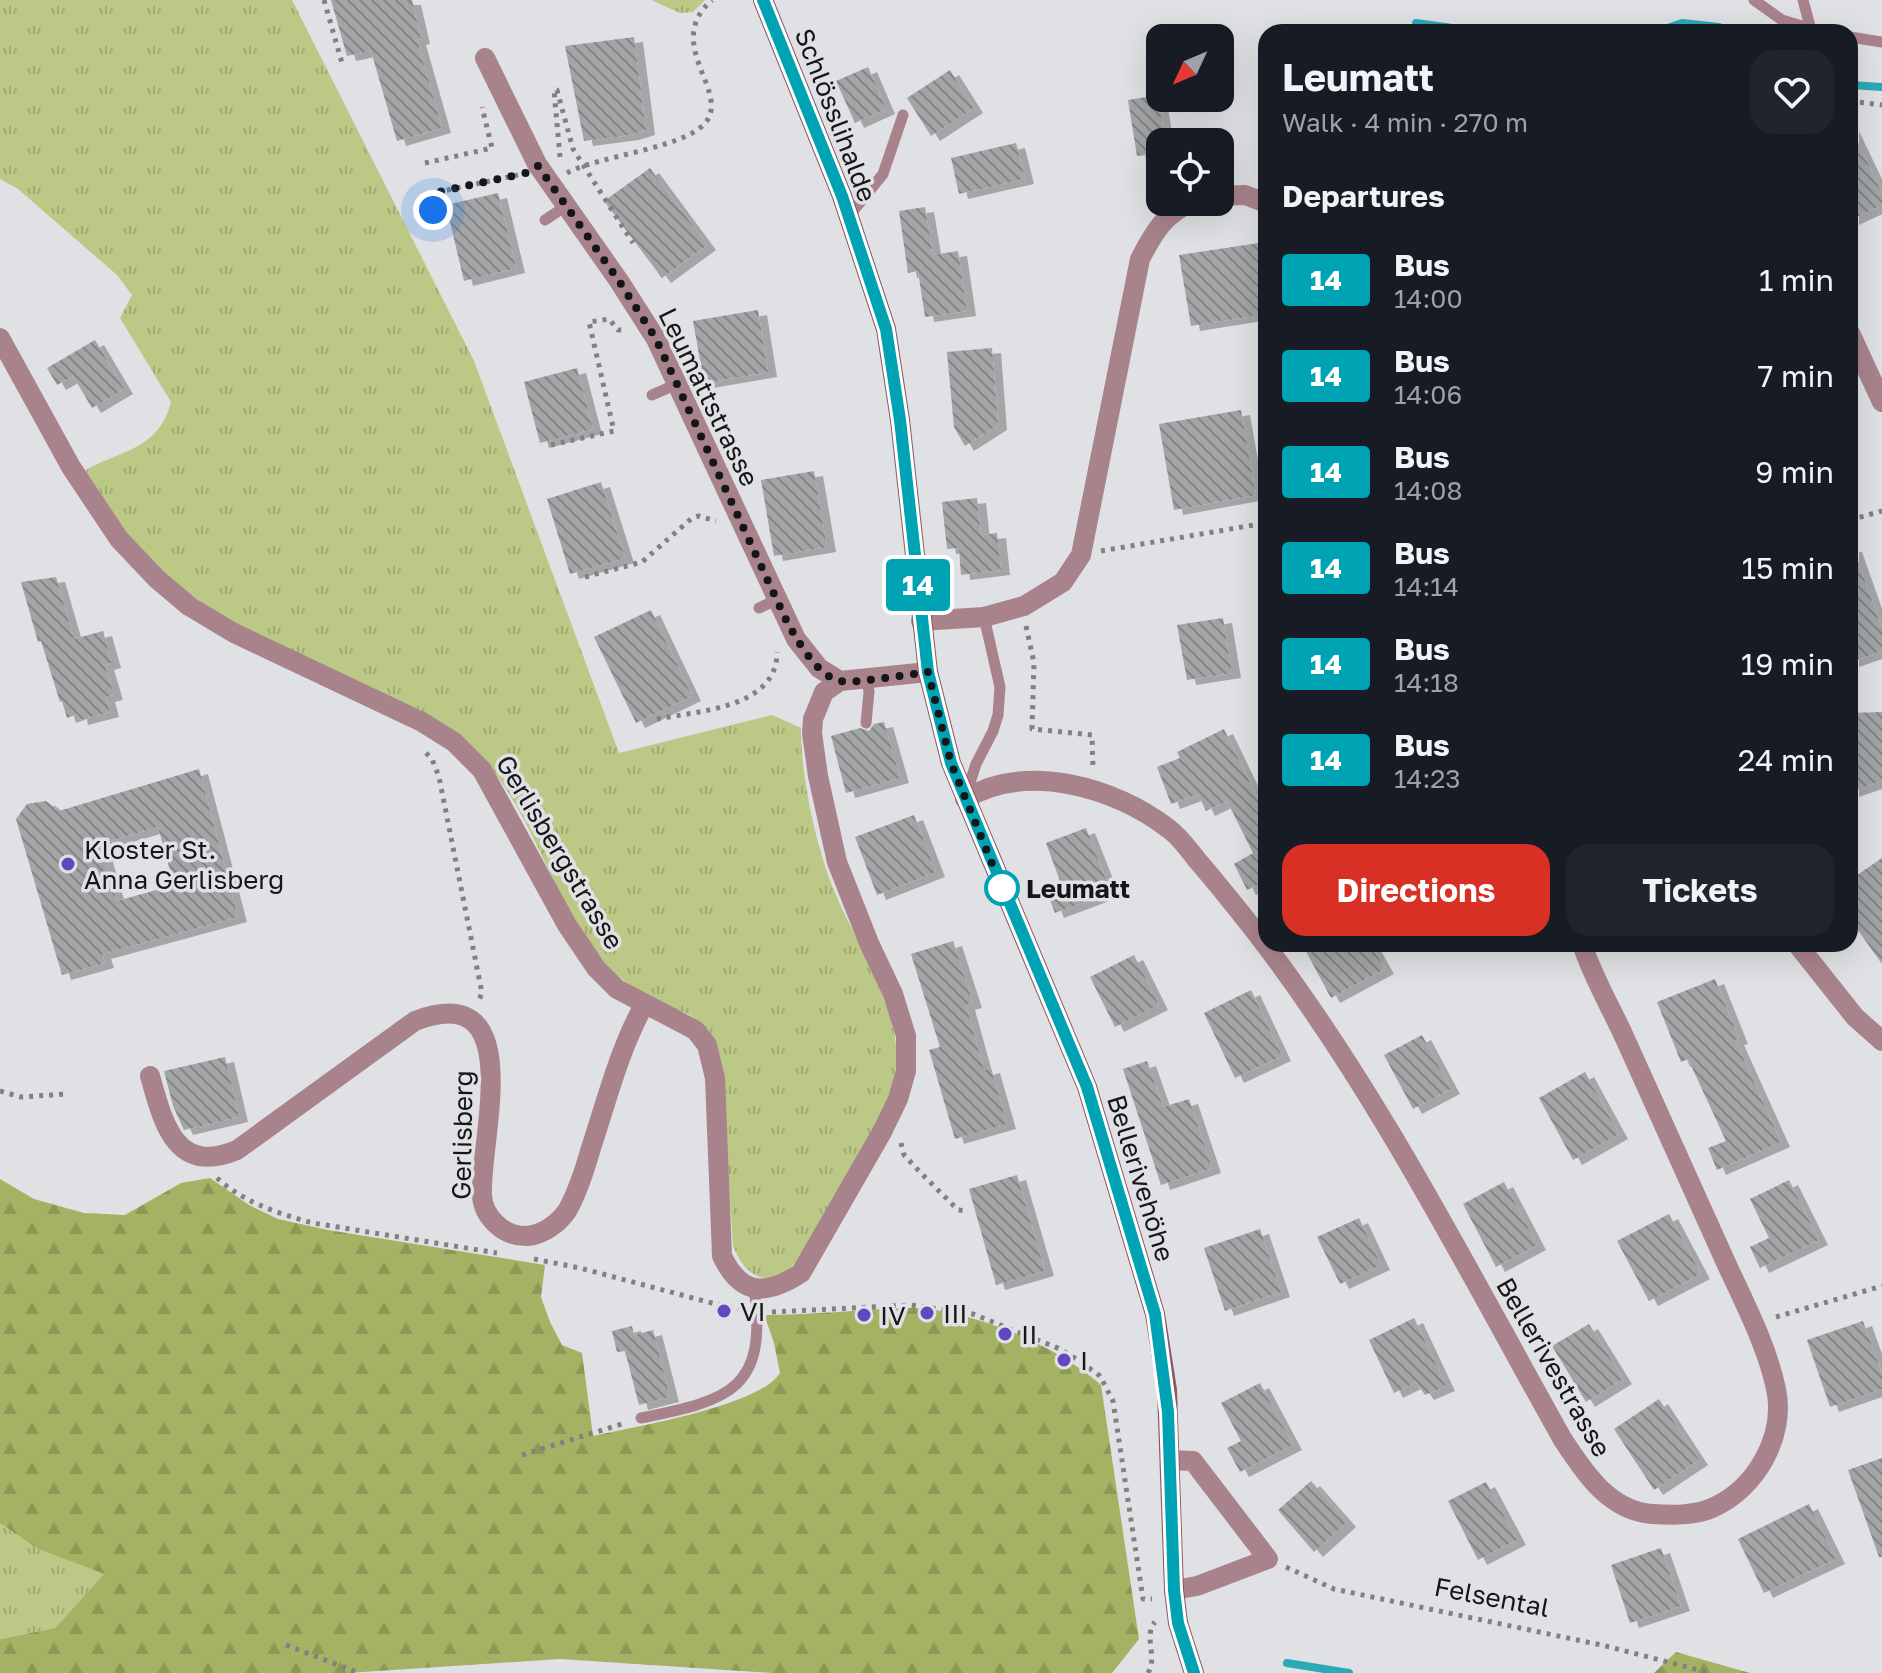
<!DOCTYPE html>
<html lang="en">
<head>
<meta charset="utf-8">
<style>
	:root { --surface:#171b24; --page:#20242c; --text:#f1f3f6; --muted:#9ea1a6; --accent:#d93025 }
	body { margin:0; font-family:"Golos Text",sans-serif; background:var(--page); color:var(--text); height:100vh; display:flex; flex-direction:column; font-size:30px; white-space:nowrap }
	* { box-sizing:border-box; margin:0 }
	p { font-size:26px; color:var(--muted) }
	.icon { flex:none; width:44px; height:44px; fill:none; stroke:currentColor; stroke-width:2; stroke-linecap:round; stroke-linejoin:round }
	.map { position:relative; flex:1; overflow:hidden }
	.details { position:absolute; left:1258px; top:24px; width:600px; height:928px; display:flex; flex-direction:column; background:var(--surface); border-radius:24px; box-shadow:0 8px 32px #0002 }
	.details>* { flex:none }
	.badge { padding:0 16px; border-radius:6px; font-size:28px; line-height:52px }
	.needle { width:52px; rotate:226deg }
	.fabs { position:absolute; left:1146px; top:24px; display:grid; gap:16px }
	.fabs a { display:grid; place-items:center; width:88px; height:88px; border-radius:16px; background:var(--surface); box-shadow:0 8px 32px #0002; font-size:40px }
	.you { position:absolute; width:40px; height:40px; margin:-20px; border:6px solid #fff; border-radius:50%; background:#1a73e8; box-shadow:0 0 0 12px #1a73e833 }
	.map>.badge { position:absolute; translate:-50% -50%; box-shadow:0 0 0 4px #fff }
	h2 { padding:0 24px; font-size:30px; line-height:72px }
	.round { display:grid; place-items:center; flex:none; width:84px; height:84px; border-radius:24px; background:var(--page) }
	.head { display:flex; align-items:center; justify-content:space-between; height:136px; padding:0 24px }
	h1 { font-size:38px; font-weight:700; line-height:60px }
	.primary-button { display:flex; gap:16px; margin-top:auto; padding:16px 24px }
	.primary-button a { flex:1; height:92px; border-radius:24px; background:var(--accent); color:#fff; font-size:32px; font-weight:700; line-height:92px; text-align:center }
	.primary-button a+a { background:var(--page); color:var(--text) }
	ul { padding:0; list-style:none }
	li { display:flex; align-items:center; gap:24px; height:96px; padding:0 24px }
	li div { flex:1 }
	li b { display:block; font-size:30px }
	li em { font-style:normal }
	li .badge { min-width:88px; font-weight:700; text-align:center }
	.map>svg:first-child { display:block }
	.grass { fill:url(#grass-tufts) }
	.forest { fill:url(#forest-firs) }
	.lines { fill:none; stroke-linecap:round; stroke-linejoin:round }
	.stream { stroke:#2aa9b8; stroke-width:8 }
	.building { fill:url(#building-back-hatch); fill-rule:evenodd; filter:url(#shadow) }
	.path { stroke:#808183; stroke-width:5; stroke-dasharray:4 6; stroke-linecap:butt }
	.service { stroke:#a9838c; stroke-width:11 }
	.minor { stroke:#a9838c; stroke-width:20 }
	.secondary { stroke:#8b5663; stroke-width:20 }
	.line-casing { stroke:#fff; stroke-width:18 }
	.line { stroke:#00a3b4; stroke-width:12 }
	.walk { stroke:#151617; stroke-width:8; stroke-dasharray:0 14.4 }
	.poi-dot { fill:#6347c0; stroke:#e0e1e4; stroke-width:3 }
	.stop-dot { fill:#fff; stroke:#00a3b4; stroke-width:4 }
	.labels { text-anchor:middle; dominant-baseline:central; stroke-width:7; stroke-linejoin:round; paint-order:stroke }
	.street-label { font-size:26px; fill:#151617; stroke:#e0e1e4 }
	.poi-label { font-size:26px; fill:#151617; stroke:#e0e1e4; text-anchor:start }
	.stop-label { font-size:26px; font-weight:bold; fill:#151617; stroke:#e0e1e4; text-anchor:start }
</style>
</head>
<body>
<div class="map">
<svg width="1882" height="1673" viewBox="0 0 1882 1673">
	<defs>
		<pattern id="grass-tufts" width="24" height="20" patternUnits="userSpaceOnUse" patternTransform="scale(2)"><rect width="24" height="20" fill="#bbc886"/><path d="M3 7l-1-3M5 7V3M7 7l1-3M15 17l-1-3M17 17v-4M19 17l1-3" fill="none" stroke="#a0ab73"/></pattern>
		<pattern id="forest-firs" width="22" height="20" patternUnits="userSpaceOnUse" patternTransform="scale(2)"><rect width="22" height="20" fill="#a4b363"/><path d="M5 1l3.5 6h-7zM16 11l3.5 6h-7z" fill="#8c9955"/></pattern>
		<pattern id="building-back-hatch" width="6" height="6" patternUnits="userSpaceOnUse" patternTransform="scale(2)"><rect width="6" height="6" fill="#a2a4a6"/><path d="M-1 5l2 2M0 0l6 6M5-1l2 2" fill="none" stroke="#838586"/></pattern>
		<filter id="shadow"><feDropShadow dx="9" dy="5" stdDeviation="0" flood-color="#0004"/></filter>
	</defs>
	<rect width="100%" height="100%" fill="#e0e1e4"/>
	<!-- grass -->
	<g class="grass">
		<path d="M0 0H292L474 361 619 753 772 715 801 728C801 776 815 843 833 888 854 940 903 1013 896 1069 892 1100 872 1130 857 1157 838 1191 819 1224 800 1258 774 1289 748 1283 733 1246L721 1060C715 1044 710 1029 696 1019 687 1012 673 1009 662 1004 637 993 613 974 596 952 543 882 526 786 455 732L246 629 179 588 115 521 90 481 86 470C121 450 159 450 171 402L120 318 132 295 117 275 18 189 0 179Z"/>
		<polygon points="651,0 705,0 693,12 680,13"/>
		<polygon points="0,1523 38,1549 104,1574 55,1628 0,1639"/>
	</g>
	<!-- forest -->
	<g class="forest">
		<path d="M210 1178 249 1205 278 1219 328 1230 545 1265 541 1297 550 1322 562 1345 582 1353 593 1436C634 1427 760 1406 780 1373L774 1343 765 1317 767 1315C814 1315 862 1309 909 1308 968 1308 1057 1345 1101 1385L1139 1639 1112 1673H772L560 1659 348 1673H0V1639L55 1628 104 1574 38 1549 0 1523V1179L34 1199 84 1213 125 1215 181 1183Z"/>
		<polygon points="1676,1652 1750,1673 1654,1673"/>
	</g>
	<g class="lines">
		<!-- stream -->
		<g class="stream">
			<polyline points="1416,23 1481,32"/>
			<polyline points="1656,32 1682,23 1719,27 1727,32"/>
			<polyline points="1850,85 1882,87"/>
			<polyline points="1287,1663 1349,1673"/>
		</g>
	</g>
	<!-- building -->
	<g class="building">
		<polygon points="331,0 412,0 421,39 417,40 442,128 397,141 371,51 347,56"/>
		<polygon points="634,37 646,130 630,135 584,141 565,46"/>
		<polygon points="868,67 886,109 855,123 836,81"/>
		<polygon points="950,70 974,108 931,136 907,98"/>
		<polygon points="1158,95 1165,142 1160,142 1160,153 1137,156 1128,100"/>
		<polygon points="1850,126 1882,193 1882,205 1850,220"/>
		<polygon points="1016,143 1025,179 959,194 951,158"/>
		<polygon points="650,168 707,245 662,278 604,201"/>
		<polygon points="498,193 516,268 464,281 446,205"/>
		<polygon points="925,207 933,255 958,251 967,311 925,317 918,271 908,273 899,211"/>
		<polygon points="1259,243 1266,286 1266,314 1191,326 1179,255"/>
		<polygon points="758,310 768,372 704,383 693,321"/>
		<polygon points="95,340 124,389 92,408 73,376 57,385 47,368"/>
		<polygon points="992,348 998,425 965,446 954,427 947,352"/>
		<polygon points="577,368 593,429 540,443 524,382"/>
		<polygon points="1241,410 1256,495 1174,510 1159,424"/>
		<polygon points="814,471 827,547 774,556 761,480"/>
		<polygon points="601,482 625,558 570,574 547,499"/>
		<polygon points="977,498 981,535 997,533 1001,570 961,575 959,548 947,549 942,502"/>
		<polygon points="1850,547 1853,547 1882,629 1882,651 1850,662"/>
		<polygon points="56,577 74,639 103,631 112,663 105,665 114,695 106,697 110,712 79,720 78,714 67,718 62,701 60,702 41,641 38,642 21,582"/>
		<polygon points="651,610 692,696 636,723 594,637"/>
		<polygon points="1223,618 1232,673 1187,680 1177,625"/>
		<polygon points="1882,712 1882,781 1850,792 1850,713"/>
		<polygon points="884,722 900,778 846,793 831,736 860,728 869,731 874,724"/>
		<polygon points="1224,729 1266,816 1266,881 1247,890 1234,864 1253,853 1227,801 1206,811 1198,794 1171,804 1157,767 1180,758 1177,752"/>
		<path d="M199 769 238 917 102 954 105 963 62 975 16 819 27 804 46 801 59 811ZM158 827 174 885 117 901 100 844Z"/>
		<polygon points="914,815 936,872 877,895 855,837"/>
		<polygon points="1086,828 1111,892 1055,913 1045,887 1060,881 1046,843"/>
		<polygon points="1882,858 1882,964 1850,919 1850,880"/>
		<polygon points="953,941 973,1003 966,1005 984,1070 991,1068 1007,1124 955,1139 929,1050 940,1047 911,954"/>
		<polygon points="1302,944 1371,944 1385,969 1331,998"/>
		<polygon points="1134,955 1159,1005 1115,1027 1090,977"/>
		<polygon points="1715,979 1739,1039 1735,1040 1781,1142 1717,1170 1708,1148 1726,1141 1688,1059 1681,1062 1657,1002"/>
		<polygon points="1251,990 1282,1056 1235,1078 1204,1013"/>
		<polygon points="1422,1035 1451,1089 1413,1109 1384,1055"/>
		<polygon points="225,1057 239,1117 184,1130 173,1106 164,1071"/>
		<polygon points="1147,1061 1163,1107 1189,1099 1212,1168 1161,1185 1123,1069"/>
		<polygon points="1585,1072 1619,1134 1573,1160 1539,1098"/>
		<polygon points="1017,1175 1045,1271 996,1285 969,1189"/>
		<polygon points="1789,1180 1819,1240 1760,1268 1750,1247 1769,1238 1750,1199"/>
		<polygon points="1504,1182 1537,1245 1496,1267 1463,1204"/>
		<polygon points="1669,1214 1701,1274 1649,1301 1617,1241"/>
		<polygon points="1359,1218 1381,1265 1340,1284 1317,1237"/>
		<polygon points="1260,1229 1281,1292 1225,1311 1204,1248"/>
		<polygon points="1414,1318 1446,1386 1425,1395 1416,1382 1394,1393 1369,1340"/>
		<polygon points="1863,1321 1882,1374 1882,1389 1830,1407 1807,1340"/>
		<polygon points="1589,1324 1623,1379 1586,1402 1552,1346"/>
		<polygon points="632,1326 634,1335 653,1330 670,1397 639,1405 625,1351 617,1352 612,1331"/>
		<polygon points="1260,1383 1293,1445 1240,1472 1227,1448 1241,1441 1221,1403"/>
		<polygon points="1659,1399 1699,1460 1654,1490 1614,1429"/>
		<polygon points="1882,1458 1882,1557 1879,1557 1848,1470"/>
		<polygon points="1311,1481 1347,1522 1314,1552 1278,1510"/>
		<polygon points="1486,1482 1517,1540 1478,1560 1448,1501"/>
		<polygon points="1809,1504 1836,1559 1764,1593 1738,1539"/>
		<polygon points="1661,1548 1681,1606 1630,1623 1611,1565"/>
	</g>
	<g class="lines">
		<!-- path -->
		<g class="path">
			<polyline points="324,0 342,63"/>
			<polyline points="1850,101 1882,105"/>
			<polyline points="560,157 554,90 557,90 573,149 633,243"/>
			<polyline points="425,163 492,148 482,107"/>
			<path d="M567 173C599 155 692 148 708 119 726 88 664 42 712 0"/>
			<polyline points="436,225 429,194 518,175"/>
			<polyline points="551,445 614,431 589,322 609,319 618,330 626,330"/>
			<polyline points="1850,520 1882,511"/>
			<polyline points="1101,551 1266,523"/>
			<polyline points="585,577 642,562 692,518 699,516 716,521"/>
			<polyline points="1026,626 1034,663 1032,729 1092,735 1093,769"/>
			<path d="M657 719C699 711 777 708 777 652"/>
			<polyline points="426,753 432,759 439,777 482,993 478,1002"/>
			<polyline points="0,1091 21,1097 68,1094"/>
			<polyline points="901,1143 904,1155 918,1170 958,1210 967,1211"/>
			<path d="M217 1178C243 1202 279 1214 313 1223L497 1253"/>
			<polyline points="534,1259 580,1268 738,1310"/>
			<polyline points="772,1312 910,1305 973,1314 1060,1349 1078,1360 1100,1376 1113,1401 1143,1599 1152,1599"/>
			<polyline points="1776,1317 1882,1286"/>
			<polyline points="522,1455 625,1423"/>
			<polyline points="1286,1567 1334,1589 1606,1646 1710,1673"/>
			<polyline points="286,1645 359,1673"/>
			<path d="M1148 1673C1158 1656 1143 1636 1155 1622"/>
		</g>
		<!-- service -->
		<g class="service">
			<polyline points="1754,0 1782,20 1822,32"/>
			<polyline points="1803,0 1811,30"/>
			<polyline points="1850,37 1882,42"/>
			<polyline points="849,216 883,174 903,115"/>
			<polyline points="545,220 566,206"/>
			<polyline points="652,395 677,384"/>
			<polyline points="759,608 776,600"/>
			<polyline points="866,723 869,692 867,679"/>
			<polyline points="966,795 976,764 993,731 998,715 1000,687 984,617"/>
			<path d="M641 1418C730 1400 768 1390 754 1288"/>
		</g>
		<!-- minor -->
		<g class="minor">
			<polyline points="485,58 537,164 619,281 656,339 796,639 819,668 840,681 928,672"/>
			<polyline points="1220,196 1245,195 1266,203"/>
			<polyline points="1850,333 1882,402"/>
			<path d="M0 338 71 467 119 539 157 579 189 606 234 633 422 722 454 742 482 770 567 925 596 968 617 989 695 1030 707 1045 715 1078 722 1256C741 1296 766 1296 801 1273L882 1132 898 1099 906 1071V1036L893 994 869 943 837 862 818 776 812 733 813 719 824 692 840 681"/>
			<path d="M921 621 984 617 1024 606 1063 582 1081 555 1140 259C1153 234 1165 212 1193 202"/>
			<path d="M965 799C1027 762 1115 787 1169 829 1180 837 1189 850 1197 860 1217 883 1236 907 1255 931 1376 1088 1466 1267 1563 1440 1584 1472 1609 1511 1652 1514 1671 1515 1694 1516 1712 1508 1756 1489 1786 1436 1776 1389 1767 1346 1745 1304 1727 1265 1694 1191 1660 1117 1627 1043 1613 1011 1593 978 1582 944"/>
			<polyline points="1797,944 1855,1017 1882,1041"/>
			<path d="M150 1076C163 1122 175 1176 237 1150L415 1021C530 977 479 1141 482 1195 483 1217 504 1237 527 1236 542 1235 558 1224 567 1211 578 1192 585 1169 591 1148 607 1100 619 1050 644 1005"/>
			<polyline points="1170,1460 1193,1461 1268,1559 1197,1586 1174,1590"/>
		</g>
		<!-- secondary -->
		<polyline class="secondary" points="763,0 842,196 886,329 900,420 928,672 951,763 1087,1087 1155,1314 1167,1390 1174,1590 1178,1623 1194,1673"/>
	</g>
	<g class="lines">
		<defs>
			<polyline id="line" points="763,0 842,196 886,329 900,420 928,672 951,763 1087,1087 1155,1314 1168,1412 1174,1590 1178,1623 1194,1673"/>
		</defs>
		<!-- line casing -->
		<use href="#line" class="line-casing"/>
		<!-- line -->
		<use href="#line" class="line"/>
		<!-- walk -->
		<path class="walk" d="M433 210 429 194 526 173 538 166 619 281 656 339 787 622C797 640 818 677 840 681 854 684 910 674 928 672L951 763 1002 888"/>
	</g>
	<!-- markers -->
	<g class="poi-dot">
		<circle cx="68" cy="864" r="8"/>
		<circle cx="724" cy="1311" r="8"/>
		<circle cx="927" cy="1313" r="8"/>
		<circle cx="864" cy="1315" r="8"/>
		<circle cx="1005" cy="1334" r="8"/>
		<circle cx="1064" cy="1360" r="8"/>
	</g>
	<circle class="stop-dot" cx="1002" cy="888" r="16"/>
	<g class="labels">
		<!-- street labels -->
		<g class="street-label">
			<text transform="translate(836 115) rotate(69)">Schlösslihalde</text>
			<text transform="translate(709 397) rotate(64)">Leumattstrasse</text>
			<text transform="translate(560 852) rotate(59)">Gerlisbergstrasse</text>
			<text transform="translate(462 1135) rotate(-89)">Gerlisberg</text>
			<text transform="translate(1141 1178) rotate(73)">Bellerivehöhe</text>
			<text transform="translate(1554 1367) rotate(60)">Bellerivestrasse</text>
			<text transform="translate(1492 1597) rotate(11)">Felsental</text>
		</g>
		<!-- poi labels -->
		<g class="poi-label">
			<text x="84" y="849">Kloster St.<tspan x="84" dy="30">Anna Gerlisberg</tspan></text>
			<text x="740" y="1311">VI</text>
			<text x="943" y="1313">III</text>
			<text x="880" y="1315">IV</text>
			<text x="1021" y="1334">II</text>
			<text x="1080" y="1360">I</text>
		</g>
		<!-- stop labels -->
		<g class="stop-label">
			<text x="1026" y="888">Leumatt</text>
		</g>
	</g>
</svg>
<div class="fabs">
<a><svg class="needle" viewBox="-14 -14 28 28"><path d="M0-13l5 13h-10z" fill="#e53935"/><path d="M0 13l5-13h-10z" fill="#9ea1a6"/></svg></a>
<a><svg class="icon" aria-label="locate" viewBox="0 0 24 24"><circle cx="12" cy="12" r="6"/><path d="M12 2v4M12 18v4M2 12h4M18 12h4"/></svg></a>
</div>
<div class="you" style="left:433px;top:210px"></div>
<b class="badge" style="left:918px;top:585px;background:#00a3b4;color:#fff">14</b>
<section class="details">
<div class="head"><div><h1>Leumatt</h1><p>Walk · 4 min · 270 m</p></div><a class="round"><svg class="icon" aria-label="heart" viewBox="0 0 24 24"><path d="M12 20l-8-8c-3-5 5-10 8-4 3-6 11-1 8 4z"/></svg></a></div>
<h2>Departures</h2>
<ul>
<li><span class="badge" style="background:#00a3b4;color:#fff">14</span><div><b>Bus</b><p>14:00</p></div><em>1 min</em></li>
<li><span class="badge" style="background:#00a3b4;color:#fff">14</span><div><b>Bus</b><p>14:06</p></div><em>7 min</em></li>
<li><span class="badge" style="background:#00a3b4;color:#fff">14</span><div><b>Bus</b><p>14:08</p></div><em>9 min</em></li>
<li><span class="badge" style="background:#00a3b4;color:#fff">14</span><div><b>Bus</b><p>14:14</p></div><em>15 min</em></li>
<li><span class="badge" style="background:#00a3b4;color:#fff">14</span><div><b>Bus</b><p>14:18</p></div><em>19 min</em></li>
<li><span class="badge" style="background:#00a3b4;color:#fff">14</span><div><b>Bus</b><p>14:23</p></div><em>24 min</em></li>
</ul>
<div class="primary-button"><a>Directions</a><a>Tickets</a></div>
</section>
</div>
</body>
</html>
